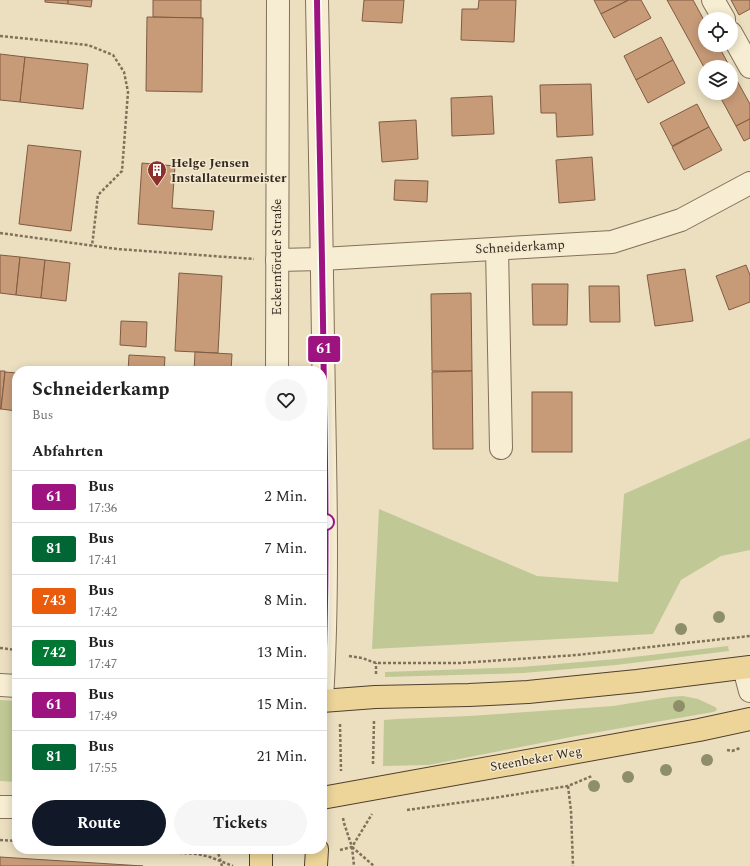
<!DOCTYPE html>
<html lang="de">
<head>
<meta charset="utf-8">
<style>
	:root { --surface:#fff; --page:#f6f6f6; --text:#222; --muted:#767676; --line:#e0e0e0; --accent:#111827 }
	body { margin:0; font-family:Spectral,serif; background:var(--page); color:var(--text); height:100vh; display:flex; flex-direction:column; font-size:15px; white-space:nowrap }
	* { box-sizing:border-box; margin:0 }
	p { font-size:13px; color:var(--muted) }
	.icon { flex:none; width:22px; height:22px; fill:none; stroke:currentColor; stroke-width:2; stroke-linecap:round; stroke-linejoin:round }
	.map { position:relative; flex:1; overflow:hidden }
	.side { position:absolute; left:12px; top:366px; width:315px; height:488px; display:flex; flex-direction:column; background:var(--surface); border-radius:16px; box-shadow:0 2px 10px #0003 }
	.side>* { flex:none }
	.badge { padding:0 8px; border-radius:3px; font-size:14px; line-height:26px }
	.fabs { position:absolute; left:698px; top:12px; display:grid; gap:8px }
	.fabs a { display:grid; place-items:center; width:40px; height:40px; border-radius:50%; background:var(--surface); box-shadow:0 2px 10px #0003; font-size:20px }
	.map>.badge { position:absolute; translate:-50% -50%; box-shadow:0 0 0 2px #fff }
	h2 { padding:0 20px; font-size:15px; line-height:36px }
	.round { display:grid; place-items:center; flex:none; width:42px; height:42px; border-radius:21px; background:var(--page) }
	.overview { display:flex; align-items:center; justify-content:space-between; height:68px; padding:0 20px }
	h1 { font-size:19px; font-weight:700; line-height:30px }
	.primary-button { display:flex; gap:8px; margin-top:auto; padding:8px 20px }
	.primary-button a { flex:1; height:46px; border-radius:24px; background:var(--accent); color:#fff; font-size:16px; font-weight:700; line-height:46px; text-align:center }
	.primary-button a+a { background:var(--page); color:var(--text) }
	ul { padding:0; list-style:none }
	li { display:flex; align-items:center; gap:12px; height:52px; padding:0 20px; border-top:1px solid var(--line) }
	li div { flex:1 }
	li b { display:block; font-size:15px }
	li em { font-style:normal }
	li .badge { min-width:44px; font-weight:700; text-align:center }
	.map>svg:first-child { display:block }
	.green { fill:#c0c895 }
	.building { fill:#c79b78; stroke:#805b40 }
	.lines { fill:none; stroke-linecap:round; stroke-linejoin:round }
	.minor-casing { stroke:#837059; stroke-width:24 }
	.major-casing { stroke:#503f2d; stroke-width:24 }
	.path { stroke:#837059; stroke-width:2.5; stroke-dasharray:3 2; stroke-linecap:butt }
	.minor { stroke:#f6edd2; stroke-width:22 }
	.major { stroke:#edd599; stroke-width:22 }
	.tree { fill:#8e8f6a }
	.line-casing { stroke:#fff; stroke-width:9 }
	.line { stroke:#9d1380; stroke-width:6 }
	.stop-dot { fill:#fff; stroke:#9d1380; stroke-width:2 }
	.labels { text-anchor:middle; dominant-baseline:central; stroke-width:3; stroke-linejoin:round; paint-order:stroke }
	.poi-label { font-size:13px; font-weight:bold; fill:#33281d; stroke:#f3e9cf; text-anchor:start }
	.street-label { font-size:13px; fill:#33281d; stroke:#f3e9cf }
</style>
</head>
<body>
<div class="map">
<svg width="750" height="866" viewBox="0 0 750 866">
	<rect width="100%" height="100%" fill="#ebdfc0"/>
	<!-- green -->
	<g class="green">
		<polygon points="750,438 750,550 721,556 681,580 653,634 372,649 379,509 537,576 618,582 624,494"/>
		<polygon points="728,646 729,651 616,665 523,673 385,677 385,672 521,667 616,659"/>
		<polygon points="683,696 698,699 715,707 717,709 716,711 713,712 576,736 429,765 383,766 384,720 397,719 469,716 613,706 669,697"/>
		<polygon points="0,700 17,701 17,782 0,781"/>
	</g>
	<!-- building -->
	<g class="building">
		<polygon points="45,0 68,0 68,4 45,2"/>
		<polygon points="68,0 92,0 91,7 68,4"/>
		<polygon points="153,0 201,0 201,18 153,17"/>
		<polygon points="364,0 404,0 402,23 362,21"/>
		<polygon points="479,0 516,0 514,42 461,40 462,9 478,9"/>
		<polygon points="594,0 628,0 601,14"/>
		<polygon points="629,0 641,0 651,18 614,38 601,14"/>
		<polygon points="667,0 693,0 705,22 705,45 718,45 730,67 705,67 705,69"/>
		<polygon points="731,0 750,0 750,9 739,15"/>
		<polygon points="147,17 203,18 202,92 146,91"/>
		<polygon points="661,37 673,60 636,80 624,56"/>
		<polygon points="0,54 25,57 20,102 0,100"/>
		<polygon points="25,57 88,64 83,109 20,102"/>
		<polygon points="673,60 685,83 648,103 636,80"/>
		<polygon points="731,70 750,104 750,119 736,126 718,93 731,93"/>
		<polygon points="591,84 593,135 557,137 556,113 541,113 540,85"/>
		<polygon points="492,96 494,134 452,136 451,98"/>
		<polygon points="697,104 709,127 672,146 660,123"/>
		<polygon points="750,119 750,138 744,141 736,126"/>
		<polygon points="416,120 418,159 382,162 379,122"/>
		<polygon points="709,127 722,150 684,170 672,147"/>
		<polygon points="28,145 81,151 71,231 19,224"/>
		<polygon points="592,157 595,200 559,203 556,160"/>
		<polygon points="142,163 175,166 172,208 214,211 212,230 138,224"/>
		<polygon points="395,180 428,181 427,202 394,200"/>
		<polygon points="0,255 20,257 16,295 0,293"/>
		<polygon points="20,257 45,260 41,298 16,295"/>
		<polygon points="45,260 70,263 66,301 41,298"/>
		<polygon points="746,265 750,275 750,302 729,310 716,276"/>
		<polygon points="685,269 693,321 655,326 647,275"/>
		<polygon points="179,273 222,276 218,353 175,351"/>
		<polygon points="532,284 568,284 567,325 533,325"/>
		<polygon points="589,286 619,286 620,322 590,322"/>
		<polygon points="471,293 472,371 432,371 431,294"/>
		<polygon points="121,321 147,322 146,347 120,345"/>
		<polygon points="195,352 232,354 231,371 194,371"/>
		<polygon points="129,355 165,357 164,371 128,371"/>
		<polygon points="0,371 5,371 1,409 0,409"/>
		<polygon points="472,371 473,449 433,449 432,372"/>
		<polygon points="5,372 17,373 17,411 1,409"/>
		<rect x="532" y="392" width="40" height="60"/>
		<polygon points="17,559 17,609 13,609"/>
		<polygon points="0,857 143,866 0,866"/>
	</g>
	<g class="lines">
		<defs>
			<g id="minor">
				<path d="M317 0C320 135 322 269 324 404 326 502 328 601 322 699"/>
				<polyline points="713,0 724,19"/>
				<polyline points="731,33 750,67"/>
				<polyline points="497,249 501,448"/>
				<polyline points="277,260 322,259 612,242 681,220 750,183"/>
				<polyline points="277,371 278,0"/>
				<polyline points="744,668 750,691"/>
				<polyline points="0,685 17,686"/>
				<polyline points="0,807 17,807"/>
			</g>
			<g id="major">
				<polyline points="322,701 375,697 469,695 528,692 637,681 750,667"/>
				<polyline points="322,798 699,730 750,719"/>
				<polyline points="261,866 261,849"/>
				<polyline points="316,866 317,849"/>
			</g>
		</defs>
		<!-- minor casing -->
		<use href="#minor" class="minor-casing"/>
		<!-- major casing -->
		<use href="#major" class="major-casing"/>
		<!-- path -->
		<g class="path">
			<polyline points="0,36 88,45 113,55 124,72 128,92 122,171 98,195 92,246"/>
			<polyline points="0,233 117,249 254,259"/>
			<polyline points="0,648 17,650"/>
			<polyline points="349,656 362,658 376,663 460,663 577,655 750,636"/>
			<polyline points="376,674 376,663"/>
			<polyline points="340,724 341,771"/>
			<polyline points="727,750 732,751 740,748"/>
			<polyline points="373,764 374,721"/>
			<polyline points="568,786 571,811 573,866"/>
			<polyline points="407,810 500,797 568,786 592,776"/>
			<polyline points="343,818 344,823 352,847 354,866"/>
			<polyline points="0,840 17,841"/>
			<polyline points="352,847 374,866"/>
			<polyline points="124,849 198,854 210,857 233,866"/>
			<polyline points="217,849 222,866"/>
			<polyline points="340,850 352,847 372,814"/>
		</g>
		<!-- minor -->
		<use href="#minor" class="minor"/>
		<!-- major -->
		<use href="#major" class="major"/>
	</g>
	<!-- trees -->
	<g class="tree">
		<circle cx="719" cy="617" r="6"/>
		<circle cx="681" cy="629" r="6"/>
		<circle cx="679" cy="706" r="6"/>
		<circle cx="707" cy="760" r="6"/>
		<circle cx="666" cy="770" r="6"/>
		<circle cx="628" cy="777" r="6"/>
		<circle cx="594" cy="786" r="6"/>
	</g>
	<g class="lines">
		<defs>
			<path id="line" d="M317 0C319 135 323 269 324 404 326 502 327 601 322 699"/>
		</defs>
		<!-- line casing -->
		<use href="#line" class="line-casing"/>
		<!-- line -->
		<use href="#line" class="line"/>
	</g>
	<!-- icons -->
	<defs>
		<symbol id="building-pin" viewBox="-11 -11 22 30"><path d="M0 17L-7.5 6A9.5 9.5 0 1 1 7.5 6Z" fill="#8e2f2d" stroke="#f3e9cf"/><path d="M-4-6H4V6H1V3H-1V6H-4ZM-2.5-4.3h1.7v1.8h-1.7ZM.8-4.3h1.7v1.8H.8ZM-2.5-1h1.7V.8h-1.7ZM.8-1h1.7V.8H.8Z" fill="#fff"/></symbol>
	</defs>
	<g fill-rule="evenodd">
		<use href="#building-pin" x="146" y="159" width="22" height="30"/>
	</g>
	<!-- markers -->
	<circle class="stop-dot" cx="326" cy="522" r="8"/>
	<g class="labels">
		<!-- poi labels -->
		<g class="poi-label">
			<text x="171" y="163">Helge Jensen<tspan x="171" dy="15">Installateurmeister</tspan></text>
		</g>
		<!-- street labels -->
		<g class="street-label">
			<text transform="translate(520 247) rotate(-3)">Schneiderkamp</text>
			<text transform="translate(277 257) rotate(-90)">Eckernförder Straße</text>
			<text transform="translate(536 759) rotate(-10)">Steenbeker Weg</text>
		</g>
	</g>
</svg>
<div class="fabs">
<a><svg class="icon" aria-label="locate" viewBox="0 0 24 24"><circle cx="12" cy="12" r="6"/><path d="M12 2v4M12 18v4M2 12h4M18 12h4"/></svg></a>
<a><svg class="icon" aria-label="layers" viewBox="0 0 24 24"><path d="M12 4l9 5-9 5-9-5zM3 14l9 5 9-5"/></svg></a>
</div>
<b class="badge" style="left:324px;top:349px;background:#9d1380;color:#fff">61</b>
<section class="side">
<div class="overview"><div><h1>Schneiderkamp</h1><p>Bus</p></div><a class="round"><svg class="icon" aria-label="heart" viewBox="0 0 24 24"><path d="M12 20l-8-8c-3-5 5-10 8-4 3-6 11-1 8 4z"/></svg></a></div>
<h2>Abfahrten</h2>
<ul>
<li><span class="badge" style="background:#9d1380;color:#fff">61</span><div><b>Bus</b><p>17:36</p></div><em>2 Min.</em></li>
<li><span class="badge" style="background:#063;color:#fff">81</span><div><b>Bus</b><p>17:41</p></div><em>7 Min.</em></li>
<li><span class="badge" style="background:#ea5b0b;color:#fff">743</span><div><b>Bus</b><p>17:42</p></div><em>8 Min.</em></li>
<li><span class="badge" style="background:#007732;color:#fff">742</span><div><b>Bus</b><p>17:47</p></div><em>13 Min.</em></li>
<li><span class="badge" style="background:#9d1380;color:#fff">61</span><div><b>Bus</b><p>17:49</p></div><em>15 Min.</em></li>
<li><span class="badge" style="background:#063;color:#fff">81</span><div><b>Bus</b><p>17:55</p></div><em>21 Min.</em></li>
</ul>
<div class="primary-button"><a>Route</a><a>Tickets</a></div>
</section>
</div>
</body>
</html>
